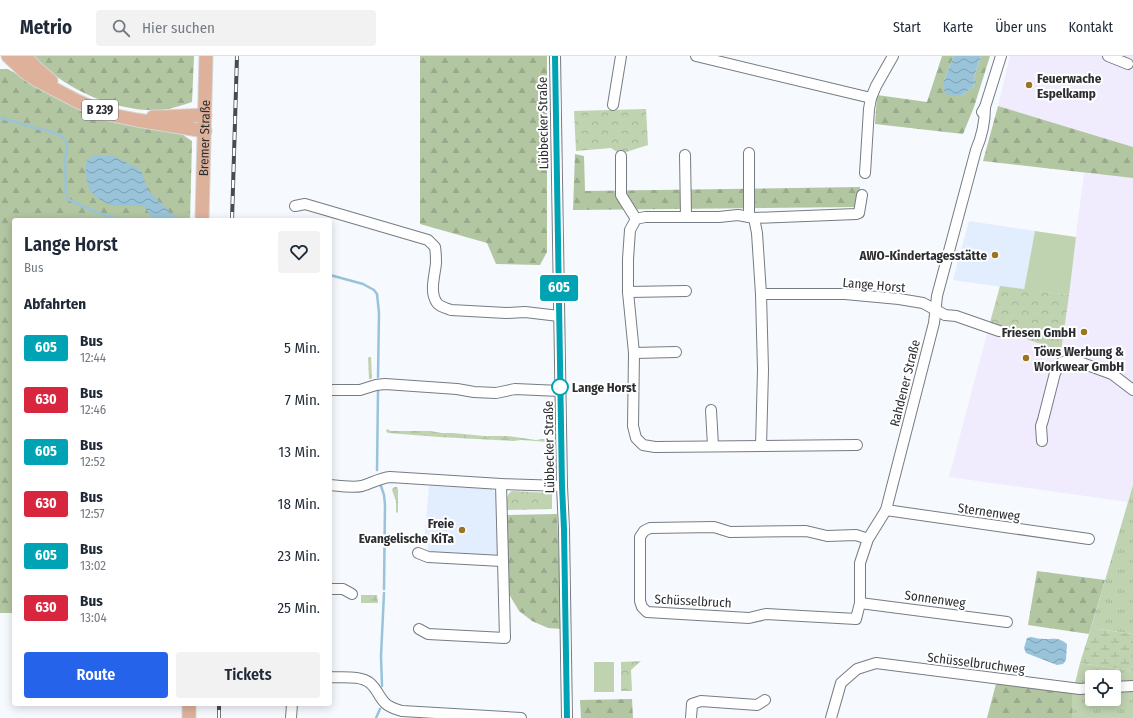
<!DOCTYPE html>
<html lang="de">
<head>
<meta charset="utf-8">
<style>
	:root { --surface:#fff; --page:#f2f2f3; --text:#1f2937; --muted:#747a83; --line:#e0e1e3; --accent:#2563eb }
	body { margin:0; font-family:"Fira Sans Condensed",sans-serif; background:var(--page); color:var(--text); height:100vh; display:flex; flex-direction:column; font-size:15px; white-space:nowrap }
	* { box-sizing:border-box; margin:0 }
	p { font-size:13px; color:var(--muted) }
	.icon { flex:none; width:22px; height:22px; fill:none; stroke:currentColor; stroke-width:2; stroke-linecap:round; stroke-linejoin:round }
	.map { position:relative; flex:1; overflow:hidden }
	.drawer { position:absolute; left:12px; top:162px; width:320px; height:488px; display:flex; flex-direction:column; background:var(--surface); border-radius:4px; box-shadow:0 2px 10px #0003 }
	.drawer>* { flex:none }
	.badge { padding:0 8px; border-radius:3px; font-size:14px; line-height:26px }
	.controls { position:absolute; left:1085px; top:614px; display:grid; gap:8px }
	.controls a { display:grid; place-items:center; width:36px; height:36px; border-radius:4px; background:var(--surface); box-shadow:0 2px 10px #0003; font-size:20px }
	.map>.badge { position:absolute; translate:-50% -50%; box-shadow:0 0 0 2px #fff }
	h2 { padding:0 12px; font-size:15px; line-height:36px }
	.round { display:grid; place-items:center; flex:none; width:42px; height:42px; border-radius:4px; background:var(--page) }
	.summary { display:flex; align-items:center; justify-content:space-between; height:68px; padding:0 12px }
	h1 { font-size:19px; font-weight:600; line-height:30px }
	.primary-button { display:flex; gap:8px; margin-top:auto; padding:8px 12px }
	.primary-button a { flex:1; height:46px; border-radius:4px; background:var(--accent); color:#fff; font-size:16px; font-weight:600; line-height:46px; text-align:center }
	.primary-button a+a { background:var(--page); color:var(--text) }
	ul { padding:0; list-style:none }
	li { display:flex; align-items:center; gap:12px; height:52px; padding:0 12px }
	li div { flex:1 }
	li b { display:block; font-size:15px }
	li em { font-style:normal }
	li .badge { min-width:44px; font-weight:700; text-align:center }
	header { display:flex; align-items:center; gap:24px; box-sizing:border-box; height:56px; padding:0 20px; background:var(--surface); border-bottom:1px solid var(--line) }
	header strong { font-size:19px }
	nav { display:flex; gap:22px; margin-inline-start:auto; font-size:14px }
	.search { width:280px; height:36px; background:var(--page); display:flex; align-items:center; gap:10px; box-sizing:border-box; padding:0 14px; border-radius:4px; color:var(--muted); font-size:15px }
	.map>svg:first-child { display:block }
	.commercial { fill:#f1ecfd }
	.built { fill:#e2edfe }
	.grass { fill:url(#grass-tufts) }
	.forest { fill:url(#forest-firs) }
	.wetland { fill:url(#wetland-marsh) }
	.park { fill:url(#park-crowns) }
	.pitch { fill:#c0d3b1 }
	.water { fill:url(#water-waves) }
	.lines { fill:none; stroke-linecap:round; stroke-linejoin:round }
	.stream { stroke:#99c3d9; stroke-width:2.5 }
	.minor-casing { stroke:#767c85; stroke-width:12 }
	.major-casing { stroke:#d5d5d6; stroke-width:15 }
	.minor { stroke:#fff; stroke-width:10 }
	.major { stroke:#deb19b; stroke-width:13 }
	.rail-casing { stroke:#494b4f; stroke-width:4 }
	.rail { stroke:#fff; stroke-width:2.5; stroke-dasharray:8; stroke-linecap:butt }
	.line-casing { stroke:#fff; stroke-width:9 }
	.line { stroke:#00a3b4; stroke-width:6 }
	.poi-dot { fill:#9b7521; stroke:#fff; stroke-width:1.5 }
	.stop-dot { fill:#fff; stroke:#00a3b4; stroke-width:2 }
	.labels { text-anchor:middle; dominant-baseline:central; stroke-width:4; stroke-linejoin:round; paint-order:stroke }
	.shield { fill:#fff; stroke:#6b6d70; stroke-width:1 }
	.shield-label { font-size:12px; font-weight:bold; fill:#2c2e32 }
	.poi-label { font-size:13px; font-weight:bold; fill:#2c2e32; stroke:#fff; text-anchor:end }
	.street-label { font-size:13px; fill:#2c2e32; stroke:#fff }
	.stop-label { font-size:13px; font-weight:bold; fill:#2c2e32; stroke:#fff; text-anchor:start }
</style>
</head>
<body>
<header>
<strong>Metrio</strong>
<div class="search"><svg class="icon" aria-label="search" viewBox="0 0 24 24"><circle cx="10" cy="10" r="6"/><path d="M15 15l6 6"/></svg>Hier suchen</div>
<nav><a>Start</a><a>Karte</a><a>Über uns</a><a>Kontakt</a></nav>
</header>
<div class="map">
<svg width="1133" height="662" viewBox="0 0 1133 662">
	<defs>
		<pattern id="grass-tufts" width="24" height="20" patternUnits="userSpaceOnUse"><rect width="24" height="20" fill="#c0d3b1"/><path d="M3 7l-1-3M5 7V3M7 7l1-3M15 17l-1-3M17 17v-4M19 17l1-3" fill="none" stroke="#a5b599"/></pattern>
		<pattern id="forest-firs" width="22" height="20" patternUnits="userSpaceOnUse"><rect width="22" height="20" fill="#b2c6a2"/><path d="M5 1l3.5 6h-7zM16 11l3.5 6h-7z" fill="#99aa8c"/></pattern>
		<pattern id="wetland-marsh" width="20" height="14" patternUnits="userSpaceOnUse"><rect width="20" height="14" fill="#c0d3b1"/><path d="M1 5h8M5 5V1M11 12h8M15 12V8" fill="none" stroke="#a5b599"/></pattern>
		<pattern id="park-crowns" width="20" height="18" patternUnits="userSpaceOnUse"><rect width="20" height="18" fill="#c0d3b1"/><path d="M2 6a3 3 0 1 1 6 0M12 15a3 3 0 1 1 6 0" fill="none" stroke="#a5b599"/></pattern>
		<pattern id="water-waves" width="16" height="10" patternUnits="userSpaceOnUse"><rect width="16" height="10" fill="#99c3d9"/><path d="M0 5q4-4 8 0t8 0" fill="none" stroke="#7d9fb1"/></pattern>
	</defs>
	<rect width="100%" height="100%" fill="#f6f9fd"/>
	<!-- commercial -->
	<g class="commercial">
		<polygon points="1010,0 1133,0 1133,91 998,50"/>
		<polygon points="1084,117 1133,122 1133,429 1128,446 949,421 989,270 1061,295"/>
	</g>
	<!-- built -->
	<g class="built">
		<polygon points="969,165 1035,175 1024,234 953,224"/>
		<polygon points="429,430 491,433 499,440 500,498 496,501 428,497 428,488 424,488"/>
	</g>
	<!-- grass -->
	<g class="grass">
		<polygon points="1133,429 1133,578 1091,572"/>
		<polygon points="1080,607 1133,615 1133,625 1114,626 1114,621 1092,621 1092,627 1082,628 1075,627"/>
		<polygon points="1072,633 1092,635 1092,643 1114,643 1114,634 1133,633 1133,662 1072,662"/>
	</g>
	<!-- forest -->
	<g class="forest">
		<path d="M34 0H194L192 46C182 49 172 53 162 54 157 55 152 54 147 54 107 52 60 30 34 0Z"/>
		<polygon points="420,0 547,0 547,196 540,209 496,208 487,187 420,168"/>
		<polygon points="942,0 954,0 944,24 961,40 973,31 975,26 974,21 981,0 990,0 974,51 963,78 875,68 877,39 927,46"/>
		<polygon points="0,13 8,13 33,28 135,69 183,79 192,85 190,164 14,164 14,557 0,557"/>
		<polygon points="998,50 1133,91 1133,122 983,105"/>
		<polygon points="575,98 584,100 585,135 860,131 858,151 573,154"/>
		<polygon points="557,458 562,573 548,572 532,565 519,555 509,538 505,459"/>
		<polygon points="1037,515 1105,524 1089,578 1028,569"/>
		<polygon points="997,624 1072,633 1072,662 987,662"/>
		<polygon points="632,643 633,662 581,662 580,644"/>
	</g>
	<!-- wetland -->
	<g class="wetland">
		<polygon points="369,301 371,301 372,322 371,323 369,323 368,302"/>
		<polygon points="387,373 391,375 430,375 442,377 453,377 484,380 508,380 536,384 542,383 549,384 551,386 548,386 521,384 514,385 439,381 388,377 386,375"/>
		<polygon points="395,431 397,431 398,434 398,456 397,457 396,456 396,445 392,434 393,432"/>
		<polygon points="361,539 377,539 378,547 361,547"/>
		<polygon points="1091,572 1133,578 1133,615 1080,607"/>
	</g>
	<!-- park -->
	<g class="park">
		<polygon points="646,53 648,89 620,98 611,92 576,95 574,55"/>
		<polygon points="1000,230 1069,239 1061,295 989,270"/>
		<path d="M512 435 552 437V453L507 454C507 447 505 439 512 435Z"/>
		<polygon points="641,605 631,614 632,635 621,635 621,606"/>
	</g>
	<!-- pitch -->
	<g class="pitch">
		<polygon points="1035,175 1076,181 1069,239 1024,234"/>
		<rect x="594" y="606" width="20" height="30"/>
	</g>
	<!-- water -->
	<g class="water">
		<polygon points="954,0 981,0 974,21 975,26 973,31 961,40 947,39 943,33 944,24"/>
		<polygon points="92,100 114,100 141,114 148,134 173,159 183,164 159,164 152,162 144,150 112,150 97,142 89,133 86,119 86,106"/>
		<path d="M1031 581C1036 582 1040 583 1045 583 1055 583 1058 581 1067 588L1066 604 1063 608 1057 609 1026 597 1024 592 1027 582Z"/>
	</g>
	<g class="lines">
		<!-- stream -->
		<g class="stream">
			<polyline points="0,62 58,78 65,83 67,87 67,95 65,103 66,137 67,143 96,156 120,164"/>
			<polyline points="330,219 363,228 374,234 377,238 379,257 378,321"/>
			<polyline points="377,414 378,335"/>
			<polyline points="380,427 384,439 385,449 384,533"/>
			<polyline points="382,630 381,600 384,537"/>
			<polyline points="376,662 380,653"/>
		</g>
		<defs>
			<g id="minor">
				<polyline points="555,0 562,430 564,473 567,662"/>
				<polyline points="696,0 871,42 876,30 893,0"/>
				<polyline points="1108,0 1128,8"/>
				<polyline points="613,49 621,0"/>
				<polyline points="982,56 985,51 1001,0"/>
				<polyline points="749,97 749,161"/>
				<polyline points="685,99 686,160"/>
				<polyline points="621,100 621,139 636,163"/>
				<polyline points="865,117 869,53 871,42"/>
				<path d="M295 150 305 148 428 184 435 191C436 197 436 202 436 207 435 219 429 236 437 247 440 251 446 252 451 254L506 257 525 256 559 260"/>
				<polyline points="754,162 757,177 761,238 763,314 761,390"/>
				<polyline points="628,236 686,235"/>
				<polyline points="761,238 845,238 899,243 923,247 945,259 956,260 999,275"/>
				<polyline points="634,297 676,296"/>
				<polyline points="330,334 360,334 376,329 385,328 457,333 474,336 496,337 515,333 560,335"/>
				<polyline points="711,354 713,390"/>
				<polyline points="1042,385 1041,370 1043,364 1055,317 1061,307 1071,303 1112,318 1133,334"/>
				<polyline points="857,389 655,391 643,389 636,382 633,370 634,297 628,236 628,203 630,174 636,163 645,161 719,161 738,159 754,162 856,158 859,157 862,139"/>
				<path d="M330 429C340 430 352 432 362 430 372 427 380 422 390 421L501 428 562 430"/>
				<polyline points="886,454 1089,483"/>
				<path d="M868 483 856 479 827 480 806 475 730 476 714 471 650 472 644 475 640 481V545L642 551 647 556 749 562 766 558 856 563 860 547V507L868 483 886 454 934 267 937 240 976 94C982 80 985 66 985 51"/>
				<polyline points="418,497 428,501 502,505"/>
				<polyline points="330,533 343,533 352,538"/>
				<polyline points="860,547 1007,566"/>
				<polyline points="419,573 428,578 505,582 501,428"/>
				<path d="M330 621C342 622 360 619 370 627 377 633 379 641 385 647 390 652 396 653 402 655L521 662"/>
				<polyline points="1114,631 1133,630"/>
				<polyline points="291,662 292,648"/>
				<polyline points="691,662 692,648 701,645 757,649 765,644"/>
				<polyline points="831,662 841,627 857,613 876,607 1080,633 1092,632"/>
			</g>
			<g id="major">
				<polyline points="8,0 25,16 37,24 77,45 103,56 117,60 137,64 205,75"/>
				<polyline points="25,0 36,12 51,25"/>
				<polyline points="153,61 163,61 205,59"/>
				<path id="s1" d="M202 164 206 0"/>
				<polyline points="189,662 189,648"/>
			</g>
		</defs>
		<!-- minor casing -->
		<use href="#minor" class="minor-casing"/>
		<!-- major casing -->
		<use href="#major" class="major-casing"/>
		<!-- minor -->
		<use href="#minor" class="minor"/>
		<!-- major -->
		<use href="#major" class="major"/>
		<defs>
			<g id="rail">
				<polyline points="232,164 237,0"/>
				<polyline points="219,662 219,648"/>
			</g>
		</defs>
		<!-- rail casing -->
		<use href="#rail" class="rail-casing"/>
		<!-- rail -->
		<use href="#rail" class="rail"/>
	</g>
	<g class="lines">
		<defs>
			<polyline id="line" points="555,0 562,430 564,473 567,662"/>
		</defs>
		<!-- line casing -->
		<use href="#line" class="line-casing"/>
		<!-- line -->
		<use href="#line" class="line"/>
	</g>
	<!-- markers -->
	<g class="poi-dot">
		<circle cx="1029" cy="29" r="4"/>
		<circle cx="995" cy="199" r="4"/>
		<circle cx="1084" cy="276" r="4"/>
		<circle cx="1026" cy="302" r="4"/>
		<circle cx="462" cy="474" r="4"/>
	</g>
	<circle class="stop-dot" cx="560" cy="331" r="8"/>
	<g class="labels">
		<!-- shield labels -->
		<rect class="shield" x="82" y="44" width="36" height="20" rx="3"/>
		<g class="shield-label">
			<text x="100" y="54">B 239</text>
		</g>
		<!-- poi labels -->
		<g class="poi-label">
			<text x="1037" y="22" text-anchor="start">Feuerwache<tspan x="1037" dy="15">Espelkamp</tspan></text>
			<text x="987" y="199">AWO-Kindertagesstätte</text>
			<text x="1076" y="276">Friesen GmbH</text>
			<text x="1034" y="295" text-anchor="start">Töws Werbung &amp;<tspan x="1034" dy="15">Workwear GmbH</tspan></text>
			<text x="454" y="467">Freie<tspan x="454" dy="15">Evangelische KiTa</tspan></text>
		</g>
		<!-- street labels -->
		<g class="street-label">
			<text transform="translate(543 67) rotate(-91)">Lübbecker Straße</text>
			<text stroke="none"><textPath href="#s1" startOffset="82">Bremer Straße</textPath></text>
			<text transform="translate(874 229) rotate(5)">Lange Horst</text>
			<text transform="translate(905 327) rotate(-76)">Rahdener Straße</text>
			<text transform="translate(549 391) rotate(-91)">Lübbecker Straße</text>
			<text transform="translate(989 456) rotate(8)">Sternenweg</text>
			<text transform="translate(935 543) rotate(8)">Sonnenweg</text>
			<text transform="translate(693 545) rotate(3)">Schüsselbruch</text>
			<text transform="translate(976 607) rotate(7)">Schüsselbruchweg</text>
		</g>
		<!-- stop labels -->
		<g class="stop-label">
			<text x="572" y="331">Lange Horst</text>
		</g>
	</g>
</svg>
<div class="controls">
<a><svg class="icon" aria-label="locate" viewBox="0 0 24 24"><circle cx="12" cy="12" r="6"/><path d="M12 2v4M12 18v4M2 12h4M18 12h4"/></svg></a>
</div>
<b class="badge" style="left:559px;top:232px;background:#00a3b4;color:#fff">605</b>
<section class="drawer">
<div class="summary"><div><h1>Lange Horst</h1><p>Bus</p></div><a class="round"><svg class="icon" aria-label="heart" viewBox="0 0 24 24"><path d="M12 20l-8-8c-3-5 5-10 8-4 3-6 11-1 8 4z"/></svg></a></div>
<h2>Abfahrten</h2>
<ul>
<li><span class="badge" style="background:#00a3b4;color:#fff">605</span><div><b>Bus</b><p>12:44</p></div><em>5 Min.</em></li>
<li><span class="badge" style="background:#d7263d;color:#fff">630</span><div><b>Bus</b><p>12:46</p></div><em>7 Min.</em></li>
<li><span class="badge" style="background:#00a3b4;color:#fff">605</span><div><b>Bus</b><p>12:52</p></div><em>13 Min.</em></li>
<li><span class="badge" style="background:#d7263d;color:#fff">630</span><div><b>Bus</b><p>12:57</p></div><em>18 Min.</em></li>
<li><span class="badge" style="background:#00a3b4;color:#fff">605</span><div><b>Bus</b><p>13:02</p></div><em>23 Min.</em></li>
<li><span class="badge" style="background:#d7263d;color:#fff">630</span><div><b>Bus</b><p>13:04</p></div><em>25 Min.</em></li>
</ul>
<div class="primary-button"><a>Route</a><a>Tickets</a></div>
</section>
</div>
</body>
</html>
